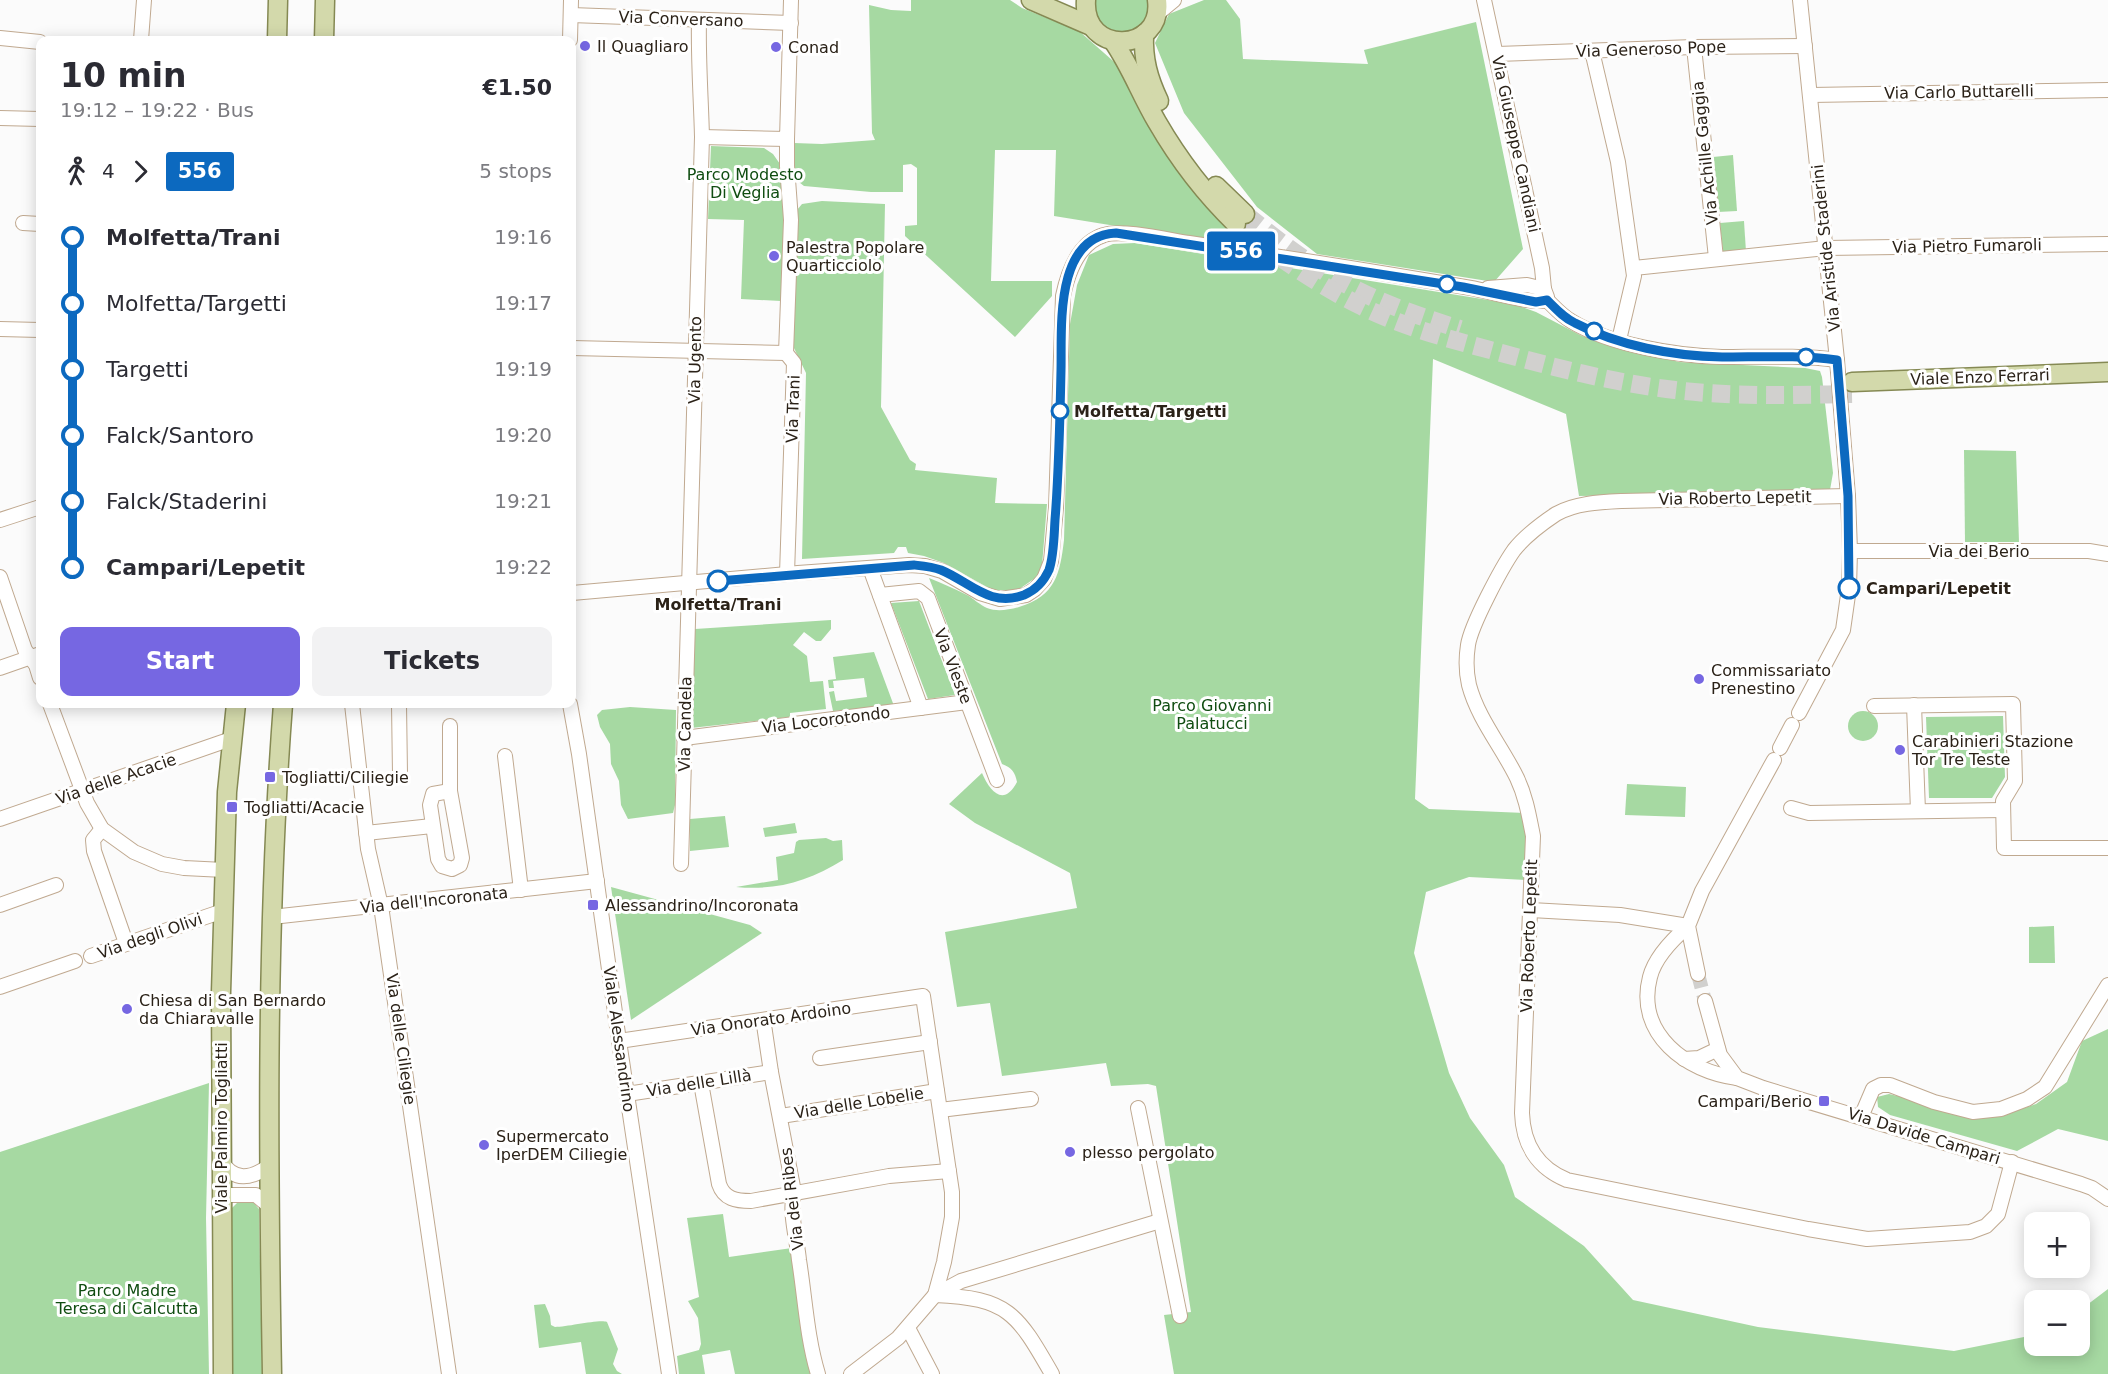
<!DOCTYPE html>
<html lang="en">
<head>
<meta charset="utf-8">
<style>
	:root { --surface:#fff; --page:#f2f2f3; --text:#2b2b33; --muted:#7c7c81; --accent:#7667e2 }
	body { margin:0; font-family:"DejaVu Sans",sans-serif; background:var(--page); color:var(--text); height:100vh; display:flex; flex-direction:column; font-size:22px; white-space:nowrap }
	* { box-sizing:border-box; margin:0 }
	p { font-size:20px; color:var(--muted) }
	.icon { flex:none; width:33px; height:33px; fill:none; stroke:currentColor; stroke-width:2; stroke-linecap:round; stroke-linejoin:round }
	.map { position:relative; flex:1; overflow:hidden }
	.sheet { position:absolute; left:36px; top:36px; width:540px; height:672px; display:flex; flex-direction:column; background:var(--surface); border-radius:12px; box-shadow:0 3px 15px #0003 }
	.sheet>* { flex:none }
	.badge { padding:0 12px; border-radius:4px; font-size:21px; line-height:39px }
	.tools { position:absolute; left:2024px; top:1212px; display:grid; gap:12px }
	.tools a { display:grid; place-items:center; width:66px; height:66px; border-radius:12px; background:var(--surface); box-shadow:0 3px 15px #0003; font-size:30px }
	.map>.badge { position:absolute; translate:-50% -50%; box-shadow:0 0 0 3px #fff }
	.legs { display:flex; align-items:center; gap:9px; height:66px; padding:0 24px; font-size:20px }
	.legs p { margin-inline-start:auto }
	.overview { display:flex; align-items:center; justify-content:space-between; height:102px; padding:0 24px }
	h1 { font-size:33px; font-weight:700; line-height:45px }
	.cta { display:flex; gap:12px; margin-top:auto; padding:12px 24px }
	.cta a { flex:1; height:69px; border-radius:12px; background:var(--accent); color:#fff; font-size:24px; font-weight:700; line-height:69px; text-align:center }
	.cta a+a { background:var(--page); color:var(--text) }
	ul { padding:0 24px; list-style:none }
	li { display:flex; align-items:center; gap:21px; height:66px; font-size:22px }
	li i { display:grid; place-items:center; width:9px; height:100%; margin:0 8px; background:currentColor }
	li i::after { content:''; width:15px; height:15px; margin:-8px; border:4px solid; border-radius:50%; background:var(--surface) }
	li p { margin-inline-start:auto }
	li:first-child i { background:linear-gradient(#0000 50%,currentColor 0) }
	li:last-child i { background:linear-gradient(currentColor 50%,#0000 0) }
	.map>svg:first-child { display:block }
	.green { fill:#a6d9a2 }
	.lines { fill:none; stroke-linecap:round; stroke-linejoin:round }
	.minor-tunnel { stroke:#d1d0ce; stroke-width:14; stroke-dasharray:14 7; stroke-linecap:butt }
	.major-tunnel { stroke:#d1d0ce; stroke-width:18; stroke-dasharray:18 9; stroke-linecap:butt }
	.minor-casing { stroke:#c0a990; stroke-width:16 }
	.major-casing { stroke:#858953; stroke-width:21 }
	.minor { stroke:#fff; stroke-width:14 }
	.major { stroke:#d3d9ab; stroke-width:18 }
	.line-1-casing { stroke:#fff; stroke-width:14 }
	.line-1 { stroke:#0c69bf; stroke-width:9 }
	.poi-dot { fill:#7667e2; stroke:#fff; stroke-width:2 }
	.stop-1-dot { fill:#fff; stroke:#0c69bf; stroke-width:3 }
	.labels { text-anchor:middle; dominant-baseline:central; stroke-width:6; stroke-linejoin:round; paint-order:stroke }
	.street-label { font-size:16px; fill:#2b2218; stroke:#fff }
	.poi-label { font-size:16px; fill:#2b2218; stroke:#fff; text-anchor:start }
	.park-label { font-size:16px; fill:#104d11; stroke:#fff }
	.stop-label { font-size:16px; font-weight:bold; fill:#2b2218; stroke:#fff; text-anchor:start }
</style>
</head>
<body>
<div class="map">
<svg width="2108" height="1374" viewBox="0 0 2108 1374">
	<rect width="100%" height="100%" fill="#fbfbfb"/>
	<!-- green -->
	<g class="green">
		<polygon points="911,0 1010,0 1022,8 1079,31 1120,67 1153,135 1195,194 1228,230 1257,245 1236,241 1221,243 1054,216 1056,150 995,150 991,281 1052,281 1052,296 1015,337 905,236 905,226 917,225 917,168 911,164 903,165 903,192 871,192 804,186 795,179 791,145 794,143 822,144 875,140 872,133 869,5 891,10 911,11"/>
		<path d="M1094 0H1148C1154 32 1113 47 1097 19 1094 14 1095 6 1094 0Z"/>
		<polygon points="1204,0 1226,0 1240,19 1243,59 1368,64 1364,50 1476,22 1523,249 1494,282 1317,254 1257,207 1184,113 1155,43 1169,14"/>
		<polygon points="711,146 764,148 773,154 780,164 784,220 781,301 741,299 744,220 708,219"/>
		<polygon points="1733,155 1737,211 1718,212 1713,157"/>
		<polygon points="822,201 885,204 881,407 910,460 916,464 915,470 997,478 995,503 1047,504 1042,566 1038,576 1018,590 992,590 944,563 924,556 908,553 906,547 898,547 894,553 802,559 806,373 793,346 797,210 802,204"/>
		<polygon points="1744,221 1746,252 1723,254 1720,223"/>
		<path d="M1135 243 1513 304 1536 312 1582 336 1679 362 1805 368 1820 371 1822 377 1833 473 1830 490 1827 492 1579 496 1566 414 1433 359 1415 799 1429 809 1525 813 1526 880 1469 877 1426 892 1414 953 1449 1073 1470 1118 1504 1165 1515 1197 1584 1246 1633 1300 1758 1327 1954 1351 2034 1335V1346H2079V1311L2108 1289V1374H1174L1164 1315 1191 1312 1156 1086 1148 1084 1111 1086 1106 1063 1002 1076 990 1003 957 1007 945 932 1077 908 1070 873 975 823 949 804 982 773C990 792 1004 807 1017 782 1015 772 1012 768 1002 764L929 578C942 583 955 589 967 595 974 599 980 605 987 608 997 612 1008 610 1019 607 1056 596 1060 573 1064 540L1070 324 1077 285 1089 255 1113 244Z"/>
		<polygon points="1964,450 2016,451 2019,542 1965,542"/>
		<polygon points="919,601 955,695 928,699 891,603"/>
		<polygon points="831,620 831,629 821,641 816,641 804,632 793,645 807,656 810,682 823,681 826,709 790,713 790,717 691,728 695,629"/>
		<polygon points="874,652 894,706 833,711 829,692 834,691 836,701 867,697 864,678 833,681 834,688 829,688 828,680 836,679 833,657"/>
		<polygon points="630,707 676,710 675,805 673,813 628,819 621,805 619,781 611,764 610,744 600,727 597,715 602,710"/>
		<circle cx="1863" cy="726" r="15"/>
		<polygon points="2003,716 2005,777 1992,798 1929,798 1926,717"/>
		<polygon points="1627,784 1686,787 1685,817 1625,815"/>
		<polygon points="725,816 729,847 690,851 690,819"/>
		<polygon points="795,823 797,833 765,837 763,828"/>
		<path d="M826 838 833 841 842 840 843 860C809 881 776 891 736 887L778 880 776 857 794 853 796 842 799 840Z"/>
		<polygon points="611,887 750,925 762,933 631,1020"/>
		<polygon points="2054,926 2055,963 2029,963 2029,927"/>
		<polygon points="2108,1029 2108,1141 2058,1129 2017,1151 1890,1115 1878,1107 1877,1097 1889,1094 1914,1100 2006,1114 2036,1104 2067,1082 2082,1041"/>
		<polygon points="209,1083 206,1218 209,1374 0,1374 0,1152"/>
		<polygon points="245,1200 254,1203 259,1209 262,1374 232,1374 231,1209 237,1203"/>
		<polygon points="723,1214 729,1257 792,1248 812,1374 735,1374 730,1350 702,1355 705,1374 679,1374 677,1356 699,1350 701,1344 698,1318 688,1301 699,1297 687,1218"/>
		<path d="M545 1304 550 1316 551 1325 555 1327C568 1327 599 1319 607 1322L618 1349 613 1364 617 1371 622 1374H586L581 1342 539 1348 534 1305Z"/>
	</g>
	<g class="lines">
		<!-- minor-tunnel -->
		<polyline class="minor-tunnel" points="1698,974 1705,1001"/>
		<!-- major-tunnel -->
		<g class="major-tunnel">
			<path d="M1245 214C1269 233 1293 253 1320 269 1363 297 1411 314 1460 329"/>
			<path d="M1236 224C1275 255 1316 284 1361 306 1403 327 1449 339 1494 351 1553 367 1614 383 1675 390 1734 397 1793 395 1852 394"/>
		</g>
		<defs>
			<g id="minor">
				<polyline points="1484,0 1542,268 1544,289"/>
				<polyline points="1157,14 1174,0"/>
				<polyline points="571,15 791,23"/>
				<polyline points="0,38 40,42"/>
				<polyline points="141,40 144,0"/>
				<polyline points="570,40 571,0"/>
				<polyline points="1694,47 1716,258"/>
				<polyline points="1592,51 1618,162 1634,276 1619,340"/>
				<polyline points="1497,54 1694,47 1805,46"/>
				<polyline points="1811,95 2108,90"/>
				<polyline points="0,118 40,119"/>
				<polyline points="702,137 787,139 791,0"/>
				<polyline points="787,139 787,166 791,220 786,353 794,363 787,574"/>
				<polyline points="23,223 40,224"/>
				<polyline points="1634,268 1826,248 2108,244"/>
				<polyline points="1488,288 1527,285 1544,289 1547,297"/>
				<path d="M1547 300C1555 308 1562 316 1571 321 1610 345 1677 356 1722 357 1761 357 1799 355 1837 360"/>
				<polyline points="0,329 40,330"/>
				<polyline points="572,348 786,353"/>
				<path d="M1848 496 1622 501C1600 502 1575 503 1556 514 1541 524 1525 536 1514 550 1502 567 1471 625 1468 645 1466 658 1466 672 1469 685 1478 719 1502 747 1517 778 1526 797 1529 816 1533 836L1522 1113C1523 1145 1538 1168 1567 1180L1808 1229 1867 1239 1970 1232 1986 1226 1998 1214 2012 1162"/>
				<polyline points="0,520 40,507"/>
				<polyline points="1850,551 2089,551 2108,554"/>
				<polyline points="870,568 921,708"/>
				<polyline points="0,577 25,650 36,665 40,678"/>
				<path d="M572 593 798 573 909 565 925 566 942 571 980 593 1000 599 1026 595 1035 589 1044 579 1051 561 1056 508 1063 296C1068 272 1078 243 1104 235 1122 229 1169 240 1189 243 1283 257 1378 272 1471 288 1488 291 1534 305 1547 300"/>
				<polyline points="880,595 919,591 928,598 997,780"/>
				<polyline points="0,668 40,654"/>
				<polyline points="50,704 87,803 102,829 134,852 162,864 184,868 224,870"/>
				<polyline points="352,704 368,849 381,906 449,1374"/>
				<polyline points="399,704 400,774"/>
				<polyline points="570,704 579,754 619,1041 669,1374"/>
				<polyline points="1914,705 1918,811"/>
				<polyline points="1874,706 2013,704 2015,781 2003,801 2004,848 2108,848"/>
				<polyline points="1799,713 1843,630 1849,588 1850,551 1848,496 1837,360 1800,0"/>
				<polyline points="450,726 450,791"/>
				<polyline points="684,738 967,702"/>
				<polyline points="1780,748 1792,725"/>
				<polyline points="505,756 521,890"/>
				<polygon points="450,791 462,858 460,865 452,869 442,866 438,859 430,805 433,794"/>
				<polyline points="1791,808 1809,813 2003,810"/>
				<polyline points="0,819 231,739"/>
				<polyline points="102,829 93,840 94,851 126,943"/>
				<polyline points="366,833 432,826"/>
				<path d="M681 864 702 137C701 97 698 59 699 20"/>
				<polyline points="0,905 56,885"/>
				<polyline points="1531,910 1620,915 1688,926"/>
				<polyline points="272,917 597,881"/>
				<path d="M1688 926C1673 939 1655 957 1650 977 1635 1034 1687 1072 1737 1078"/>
				<polyline points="91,956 223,911"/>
				<polyline points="1698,974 1688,926 1702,891 1774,760"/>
				<polyline points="0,987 75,961"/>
				<polyline points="1705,1001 1720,1055 1737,1078 1763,1088 2081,1184 2092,1188 2108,1199"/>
				<path d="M764 1025 771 1072 794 1192C789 1213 797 1239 799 1260 805 1298 807 1338 818 1374"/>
				<polyline points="619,1041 923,996 952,1192 952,1217 944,1262 935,1295 898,1338 851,1374"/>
				<polyline points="820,1058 930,1042"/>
				<polyline points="1684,1059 1699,1058 1718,1049"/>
				<path d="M701 1083 719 1184C724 1199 736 1201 751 1201L889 1176 949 1171"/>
				<polyline points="627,1094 771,1072"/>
				<polyline points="1138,1108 1180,1316"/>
				<polyline points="940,1110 1031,1099"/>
				<polyline points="781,1116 937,1091"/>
				<polyline points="1861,1117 1873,1089 1881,1085 1890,1085 1934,1102 1973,1112 2001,1109 2027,1099 2045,1087 2108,985"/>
				<path d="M221 1161C234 1182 251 1179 269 1166"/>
				<polyline points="221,1195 256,1195 269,1206"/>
				<polyline points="935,1295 961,1281 1160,1221"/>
				<path d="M935 1295C1008 1298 1017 1313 1052 1374"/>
				<polyline points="908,1328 932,1374"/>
			</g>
			<g id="major">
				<polyline points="1031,0 1091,26"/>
				<path d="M1086 0C1082 57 1164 53 1157 0"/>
				<path d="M1144 34C1143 59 1148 78 1159 101"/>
				<polyline points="277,40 278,0"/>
				<polyline points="324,40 325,0"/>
				<path d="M1113 41C1131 67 1141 95 1157 122 1179 160 1205 194 1236 224"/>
				<polyline points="1216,186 1245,214"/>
				<polyline points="1852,382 2108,372"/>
				<polyline points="223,1374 221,992 227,792 236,704"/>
				<path d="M272 1374C268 1151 266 926 283 704"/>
			</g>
		</defs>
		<!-- minor casing -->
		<use href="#minor" class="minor-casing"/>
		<!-- major casing -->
		<use href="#major" class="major-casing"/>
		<!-- minor -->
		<use href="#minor" class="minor"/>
		<!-- major -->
		<use href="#major" class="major"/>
	</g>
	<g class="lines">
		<defs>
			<path id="line-1" d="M718 581 914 565C923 566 933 567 941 570 970 582 990 608 1024 595 1036 590 1044 581 1049 570 1054 555 1054 536 1055 520 1059 470 1060 420 1061 370 1062 328 1054 236 1116 233L1463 287 1536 302 1547 300C1556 309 1564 318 1575 323 1619 346 1673 356 1722 357 1761 357 1799 355 1837 360L1848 496 1849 588"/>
		</defs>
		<!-- line-1 casing -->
		<use href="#line-1" class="line-1-casing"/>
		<!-- line-1 -->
		<use href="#line-1" class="line-1"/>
	</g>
	<!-- markers -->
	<g class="poi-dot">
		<circle cx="585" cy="46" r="6"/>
		<circle cx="776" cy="47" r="6"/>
		<circle cx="774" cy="256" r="6"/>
		<circle cx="1699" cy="679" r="6"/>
		<circle cx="1900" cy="750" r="6"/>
		<rect x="264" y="771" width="12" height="12" rx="3"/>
		<rect x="226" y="801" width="12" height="12" rx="3"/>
		<rect x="587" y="899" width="12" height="12" rx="3"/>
		<circle cx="127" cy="1009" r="6"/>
		<rect x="1818" y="1095" width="12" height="12" rx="3"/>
		<circle cx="484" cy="1145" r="6"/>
		<circle cx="1070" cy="1152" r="6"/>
	</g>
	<g class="stop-1-dot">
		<circle cx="1447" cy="284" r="8"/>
		<circle cx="1594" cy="331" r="8"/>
		<circle cx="1806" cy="357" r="8"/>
		<circle cx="1060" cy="411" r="8"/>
		<circle cx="718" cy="581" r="10"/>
		<circle cx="1849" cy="588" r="10"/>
	</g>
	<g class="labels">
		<!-- street labels -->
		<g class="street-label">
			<text transform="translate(681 19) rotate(2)">Via Conversano</text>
			<text transform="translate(1651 49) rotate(-2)">Via Generoso Pope</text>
			<text transform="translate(1959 92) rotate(-1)">Via Carlo Buttarelli</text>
			<text transform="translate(1516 144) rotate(78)">Via Giuseppe Candiani</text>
			<text transform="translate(1705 153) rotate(-96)">Via Achille Gaggia</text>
			<text transform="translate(1967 246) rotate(-1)">Via Pietro Fumaroli</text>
			<text transform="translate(1826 248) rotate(-96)">Via Aristide Staderini</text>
			<text transform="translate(695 360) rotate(-89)">Via Ugento</text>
			<text transform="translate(1980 377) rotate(-2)">Viale Enzo Ferrari</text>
			<text transform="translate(793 409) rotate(-88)">Via Trani</text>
			<text transform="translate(1735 498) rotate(-1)">Via Roberto Lepetit</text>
			<text x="1979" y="551">Via dei Berio</text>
			<text transform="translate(953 666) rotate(69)">Via Vieste</text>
			<text transform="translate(826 720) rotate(-7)">Via Locorotondo</text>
			<text transform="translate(685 724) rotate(-89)">Via Candela</text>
			<text transform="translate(116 779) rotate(-19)">Via delle Acacie</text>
			<text transform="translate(434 900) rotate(-6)">Via dell'Incoronata</text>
			<text transform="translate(150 936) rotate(-19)">Via degli Olivi</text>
			<text transform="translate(1529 936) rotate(-88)">Via Roberto Lepetit</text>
			<text transform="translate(771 1019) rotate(-8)">Via Onorato Ardoino</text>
			<text transform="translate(401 1039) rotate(82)">Via delle Ciliegie</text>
			<text transform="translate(619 1039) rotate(82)">Viale Alessandrino</text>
			<text transform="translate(699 1083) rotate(-9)">Via delle Lillà</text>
			<text transform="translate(859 1103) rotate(-9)">Via delle Lobelie</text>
			<text transform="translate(221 1128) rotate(-90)">Viale Palmiro Togliatti</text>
			<text transform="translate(1924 1136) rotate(17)">Via Davide Campari</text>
			<text transform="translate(792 1199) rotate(-97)">Via dei Ribes</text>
		</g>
		<!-- poi labels -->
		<g class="poi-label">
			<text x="597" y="46">Il Quagliaro</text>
			<text x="788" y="47">Conad</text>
			<text x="786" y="247">Palestra Popolare<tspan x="786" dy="18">Quarticciolo</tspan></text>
			<text x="1711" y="670">Commissariato<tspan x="1711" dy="18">Prenestino</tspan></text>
			<text x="1912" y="741">Carabinieri Stazione<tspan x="1912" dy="18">Tor Tre Teste</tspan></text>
			<text x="282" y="777">Togliatti/Ciliegie</text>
			<text x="244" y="807">Togliatti/Acacie</text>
			<text x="605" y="905">Alessandrino/Incoronata</text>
			<text x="139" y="1000">Chiesa di San Bernardo<tspan x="139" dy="18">da Chiaravalle</tspan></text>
			<text x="1812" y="1101" text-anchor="end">Campari/Berio</text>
			<text x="496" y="1136">Supermercato<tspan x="496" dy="18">IperDEM Ciliegie</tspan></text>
			<text x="1082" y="1152">plesso pergolato</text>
		</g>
		<!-- park labels -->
		<g class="park-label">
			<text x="745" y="174">Parco Modesto<tspan x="745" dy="18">Di Veglia</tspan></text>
			<text x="1212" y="705">Parco Giovanni<tspan x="1212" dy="18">Palatucci</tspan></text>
			<text x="127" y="1290">Parco Madre<tspan x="127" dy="18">Teresa di Calcutta</tspan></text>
		</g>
		<!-- stop labels -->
		<g class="stop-label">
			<text x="1074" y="411">Molfetta/Targetti</text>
			<text x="1866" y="588">Campari/Lepetit</text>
			<text x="718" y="604" text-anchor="middle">Molfetta/Trani</text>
		</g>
	</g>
</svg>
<div class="tools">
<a>+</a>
<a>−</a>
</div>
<b class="badge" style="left:1241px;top:251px;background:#0c69bf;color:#fff">556</b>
<section class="sheet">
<div class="overview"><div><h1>10 min</h1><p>19:12 – 19:22 · Bus</p></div><b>€1.50</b></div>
<div class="legs"><svg class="icon" aria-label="walk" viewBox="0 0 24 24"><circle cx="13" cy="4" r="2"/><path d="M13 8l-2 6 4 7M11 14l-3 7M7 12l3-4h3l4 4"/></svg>4<svg class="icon" aria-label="forward" viewBox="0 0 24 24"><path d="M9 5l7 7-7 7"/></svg><b class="badge" style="background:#0c69bf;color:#fff">556</b><p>5 stops</p></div>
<ul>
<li><i style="color:#0c69bf"></i><b>Molfetta/Trani</b><p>19:16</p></li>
<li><i style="color:#0c69bf"></i><span>Molfetta/Targetti</span><p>19:17</p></li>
<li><i style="color:#0c69bf"></i><span>Targetti</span><p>19:19</p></li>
<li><i style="color:#0c69bf"></i><span>Falck/Santoro</span><p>19:20</p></li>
<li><i style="color:#0c69bf"></i><span>Falck/Staderini</span><p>19:21</p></li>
<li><i style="color:#0c69bf"></i><b>Campari/Lepetit</b><p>19:22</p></li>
</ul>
<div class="cta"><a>Start</a><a>Tickets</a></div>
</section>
</div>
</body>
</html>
